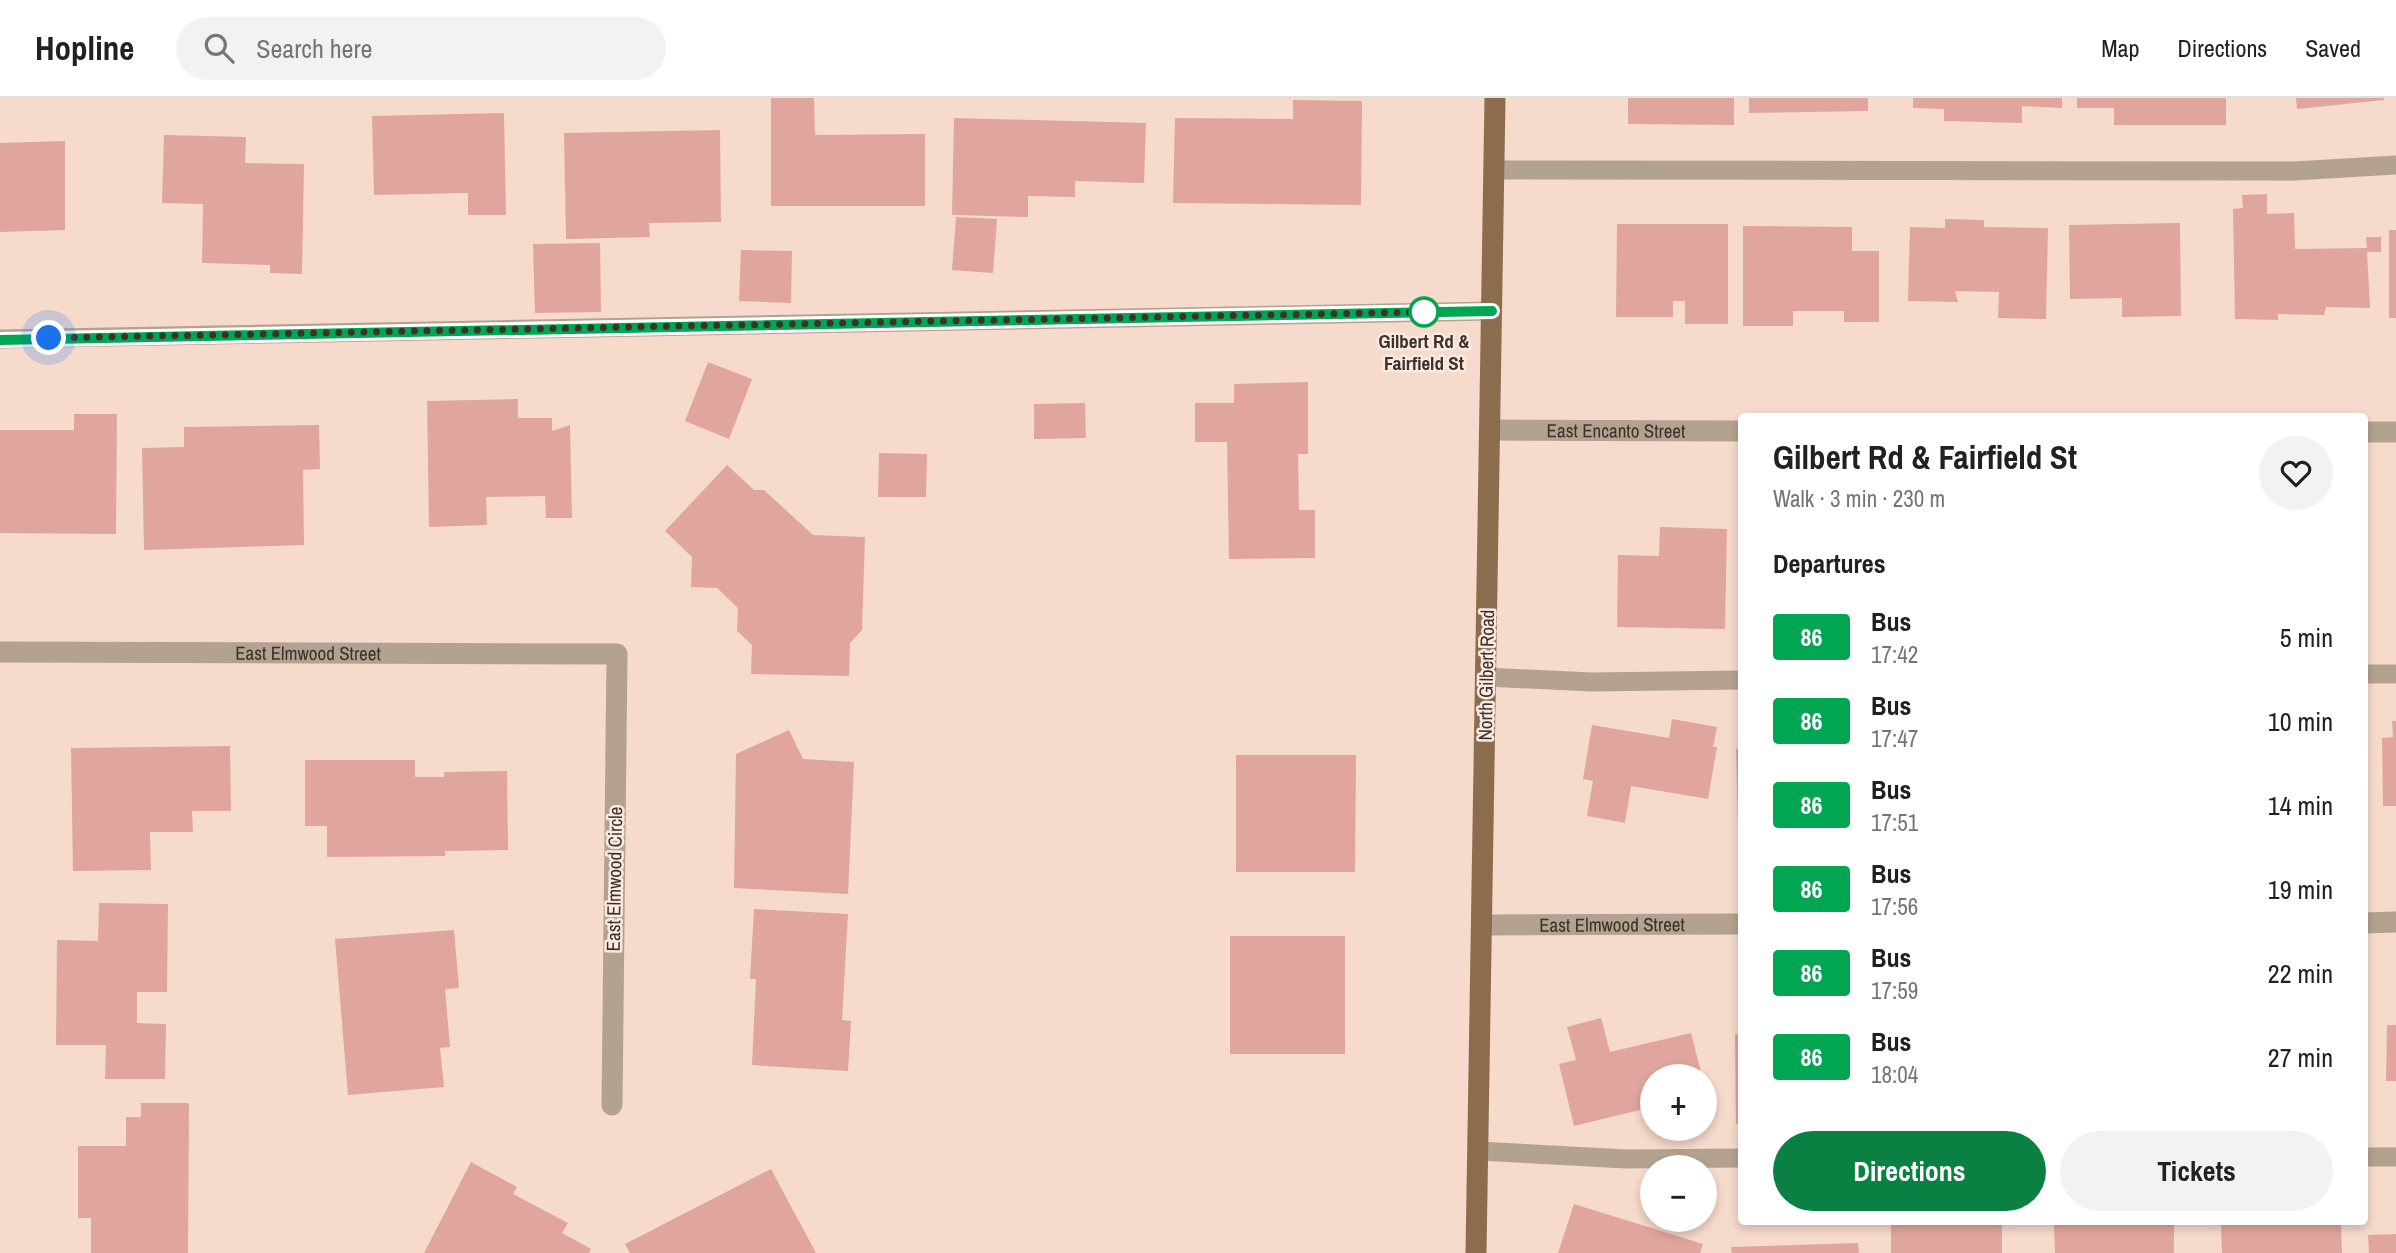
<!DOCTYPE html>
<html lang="en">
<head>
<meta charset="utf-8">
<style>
	:root { --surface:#fff; --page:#f2f2f2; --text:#202124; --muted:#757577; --line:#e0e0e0; --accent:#0b8043 }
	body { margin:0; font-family:"Archivo Narrow",sans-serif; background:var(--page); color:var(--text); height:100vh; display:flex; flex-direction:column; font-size:26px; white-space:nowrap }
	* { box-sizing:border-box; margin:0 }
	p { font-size:23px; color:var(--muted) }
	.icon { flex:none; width:38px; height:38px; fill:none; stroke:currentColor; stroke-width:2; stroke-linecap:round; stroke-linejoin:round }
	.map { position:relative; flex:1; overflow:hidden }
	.drawer { position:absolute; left:1738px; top:315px; width:630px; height:812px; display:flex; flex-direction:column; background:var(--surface); border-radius:7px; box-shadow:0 4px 10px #0003 }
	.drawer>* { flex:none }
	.badge { padding:0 14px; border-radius:5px; font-size:24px; line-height:46px }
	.buttons { position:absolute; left:1640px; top:966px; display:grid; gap:14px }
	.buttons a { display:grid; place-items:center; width:77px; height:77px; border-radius:50%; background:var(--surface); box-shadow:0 4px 10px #0003; font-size:35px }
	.you { position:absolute; width:35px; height:35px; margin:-18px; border:5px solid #fff; border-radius:50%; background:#1a73e8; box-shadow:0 0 0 10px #1a73e833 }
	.map>.badge { position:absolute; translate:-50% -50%; box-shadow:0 0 0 4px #fff }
	h2 { padding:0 35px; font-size:26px; line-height:63px }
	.round { display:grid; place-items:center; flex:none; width:74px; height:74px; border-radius:37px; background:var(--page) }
	.headline { display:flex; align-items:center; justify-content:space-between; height:119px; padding:0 35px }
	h1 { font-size:33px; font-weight:700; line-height:52px }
	.primary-button { display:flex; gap:14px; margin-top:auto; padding:14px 35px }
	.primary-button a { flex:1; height:80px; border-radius:42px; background:var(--accent); color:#fff; font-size:28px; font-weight:700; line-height:80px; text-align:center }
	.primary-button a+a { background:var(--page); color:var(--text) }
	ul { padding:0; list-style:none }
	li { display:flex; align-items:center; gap:21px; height:84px; padding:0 35px }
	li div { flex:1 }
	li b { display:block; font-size:26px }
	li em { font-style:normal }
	li .badge { min-width:77px; font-weight:700; text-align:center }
	header { display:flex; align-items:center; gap:42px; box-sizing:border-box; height:98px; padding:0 35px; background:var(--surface); border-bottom:2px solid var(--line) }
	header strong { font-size:33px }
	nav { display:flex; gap:38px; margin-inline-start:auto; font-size:24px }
	.search { width:490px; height:63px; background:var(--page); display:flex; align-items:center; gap:18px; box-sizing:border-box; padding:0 24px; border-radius:38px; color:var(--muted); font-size:26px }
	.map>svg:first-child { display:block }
	.building { fill:#e0a69d }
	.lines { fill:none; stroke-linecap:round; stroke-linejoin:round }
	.lane { stroke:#b3a290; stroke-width:19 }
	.street { stroke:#b3a290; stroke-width:21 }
	.primary { stroke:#8b6d4d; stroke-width:21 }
	.line-casing { stroke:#fff; stroke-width:16 }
	.line { stroke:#00a651; stroke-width:10 }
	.walk { stroke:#3c322c; stroke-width:7; stroke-dasharray:0 12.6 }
	.stop-dot { fill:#fff; stroke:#00a651; stroke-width:3.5 }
	.labels { text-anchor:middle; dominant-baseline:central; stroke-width:5; stroke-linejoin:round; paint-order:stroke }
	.stop-label { font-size:19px; font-weight:bold; fill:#3c322c; stroke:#fbeae1 }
	.street-label { font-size:19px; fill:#3c322c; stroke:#fbeae1 }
</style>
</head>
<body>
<header>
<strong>Hopline</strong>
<div class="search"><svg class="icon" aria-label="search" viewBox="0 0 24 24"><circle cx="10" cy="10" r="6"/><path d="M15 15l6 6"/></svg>Search here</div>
<nav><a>Map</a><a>Directions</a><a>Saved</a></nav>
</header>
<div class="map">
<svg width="2396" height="1155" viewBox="0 0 2396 1155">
	<rect width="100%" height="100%" fill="#f6dacc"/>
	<!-- building -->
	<g class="building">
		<polygon points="771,0 814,0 815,37 925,36 925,108 771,108"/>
		<polygon points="1628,0 1734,0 1734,27 1628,26"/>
		<polygon points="1749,0 1868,0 1868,13 1749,15"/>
		<polygon points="1913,0 2062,0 2062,10 2022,8 2022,25 1944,23 1944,11 1913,10"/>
		<polygon points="2077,0 2226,0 2226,27 2114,27 2114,10 2077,10"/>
		<polygon points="2296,0 2384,0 2384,2 2297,11"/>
		<polygon points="1293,2 1362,3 1361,107 1173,105 1175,20 1293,21"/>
		<polygon points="504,15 506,117 468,117 468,95 374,97 372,18"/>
		<polygon points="954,20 1146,25 1144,85 1075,83 1075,99 1028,98 1028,119 952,117"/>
		<polygon points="720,32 721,124 649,125 650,139 566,141 564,35"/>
		<polygon points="164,37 246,39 245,65 304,66 302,176 270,175 270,167 202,165 203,106 162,105"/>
		<polygon points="65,43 65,132 0,134 0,45"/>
		<polygon points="2267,96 2267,116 2294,115 2295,151 2367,150 2366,139 2381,139 2381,154 2367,154 2370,210 2326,209 2324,217 2278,216 2278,222 2235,221 2233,111 2243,110 2242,97"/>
		<polygon points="956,119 997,121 993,175 952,172"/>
		<polygon points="1945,121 1984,122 1984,129 2048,130 2046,221 1998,220 1999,194 1955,193 1958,204 1908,203 1910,129 1945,130"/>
		<polygon points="2180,125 2181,218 2122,219 2122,200 2070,201 2069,127"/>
		<polygon points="1617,126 1728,126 1728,226 1685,226 1685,203 1673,203 1673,219 1616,219"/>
		<polygon points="1743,128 1852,129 1852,153 1879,153 1879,224 1844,224 1844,213 1793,213 1793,228 1743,228"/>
		<rect x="2389" y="132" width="7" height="88"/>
		<polygon points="600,145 601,214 535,215 533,146"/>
		<polygon points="741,152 792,153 791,205 739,203"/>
		<polygon points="708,264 752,281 729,341 685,323"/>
		<polygon points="1308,284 1308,356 1298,356 1299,412 1315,412 1315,460 1229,461 1227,344 1195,344 1195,305 1234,305 1234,286"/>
		<polygon points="518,301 518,320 552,320 552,333 570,327 572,420 546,420 545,398 486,399 487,427 429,429 427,303"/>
		<polygon points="1085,305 1086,340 1034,341 1034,306"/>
		<polygon points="74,316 117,316 116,436 0,435 0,332 74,332"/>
		<polygon points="319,327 320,371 303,372 304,447 144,452 142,350 184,349 184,329"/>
		<polygon points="879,355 927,356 926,399 878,399"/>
		<polygon points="727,367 754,392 764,392 813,437 865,439 862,532 850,545 849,578 751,576 752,547 737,533 738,510 717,490 691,489 692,459 665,433"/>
		<polygon points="1660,429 1727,431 1725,531 1617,529 1618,457 1659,458"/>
		<polygon points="1672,621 1717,629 1713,649 1717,649 1708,701 1631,688 1625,725 1587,718 1593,683 1583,681 1592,627 1669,640"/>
		<polygon points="2392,623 2396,623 2396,708 2383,708 2382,640 2393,639"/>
		<polygon points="789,632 803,661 854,664 848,796 734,790 736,656"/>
		<polygon points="230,648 231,713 192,713 193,734 150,734 151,772 73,773 71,650"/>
		<polygon points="1736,651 1741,651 1741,728 1738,728"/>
		<polygon points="1236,657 1356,657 1355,774 1236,774"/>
		<polygon points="305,662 415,662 415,679 444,679 444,674 507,673 508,752 445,753 445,758 327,759 327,728 305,728"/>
		<polygon points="99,805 168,806 167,894 137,894 137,925 166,926 165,981 105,981 106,947 56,947 57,842 98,843"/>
		<polygon points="754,811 848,816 842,922 851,923 848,973 752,967 756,881 750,881"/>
		<polygon points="454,832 459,890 445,891 450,949 440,950 444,989 348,997 335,841"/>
		<rect x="1230" y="838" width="115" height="118"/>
		<polygon points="1601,920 1610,954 1691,935 1702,978 1652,978 1652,1009 1574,1028 1559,966 1576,962 1567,929"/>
		<polygon points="2387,927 2396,927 2396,983 2386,983"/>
		<polygon points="1735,936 1741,936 1741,1025 1736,1026"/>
		<polygon points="141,1005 189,1005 188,1155 91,1155 91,1120 78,1120 78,1048 126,1048 126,1019 141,1019"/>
		<polygon points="471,1064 517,1089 513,1096 568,1125 562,1135 591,1151 589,1155 424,1155"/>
		<polygon points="771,1071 816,1155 630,1155 625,1146"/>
		<polygon points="1574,1106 1703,1146 1700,1155 1558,1155"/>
		<polygon points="2002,1124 2002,1155 1891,1155 1891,1125"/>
		<polygon points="2174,1124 2174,1155 2055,1155 2054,1126"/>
		<polygon points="2341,1124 2342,1155 2222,1155 2221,1125"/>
		<polygon points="2396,1136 2396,1155 2369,1155 2368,1137"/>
		<polygon points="1858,1145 1859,1155 1732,1155 1731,1149"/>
	</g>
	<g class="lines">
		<!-- lane -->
		<g class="lane">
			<polyline points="1494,72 2294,73 2396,67"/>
			<polyline points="0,241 1492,213"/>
			<polyline points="2364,576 2396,576"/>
			<polyline points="1486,579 1592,584 1741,582"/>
			<polyline points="1478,1053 1626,1061 1741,1060"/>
			<polyline points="2364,1059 2396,1059"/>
		</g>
		<!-- street -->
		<g class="street">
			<path id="s1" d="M1490 332 1741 333"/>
			<polyline points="2364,334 2396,334"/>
			<path id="s2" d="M0 554 617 556 612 1007"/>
			<polyline points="2364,825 2396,824"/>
			<path id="s3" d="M1482 827 1741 826"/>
		</g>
		<!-- primary -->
		<polyline class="primary" points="1476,1155 1495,0"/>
	</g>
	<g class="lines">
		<defs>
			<polyline id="line" points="0,242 1492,213"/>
		</defs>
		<!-- line casing -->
		<use href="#line" class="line-casing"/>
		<!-- line -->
		<use href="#line" class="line"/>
		<!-- walk -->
		<polyline class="walk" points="49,240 1424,214"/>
	</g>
	<!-- markers -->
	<circle class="stop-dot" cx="1424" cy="214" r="14"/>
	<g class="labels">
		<!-- stop labels -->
		<g class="stop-label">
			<text x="1424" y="243">Gilbert Rd &amp;<tspan x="1424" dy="22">Fairfield St</tspan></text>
		</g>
		<!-- street labels -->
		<g class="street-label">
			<text stroke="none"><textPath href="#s1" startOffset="126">East Encanto Street</textPath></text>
			<text stroke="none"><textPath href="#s2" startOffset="308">East Elmwood Street</textPath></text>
			<text transform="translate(1486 577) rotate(-89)">North Gilbert Road</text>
			<text transform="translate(614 781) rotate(-89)">East Elmwood Circle</text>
			<text stroke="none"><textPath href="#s3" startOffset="130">East Elmwood Street</textPath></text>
		</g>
	</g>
</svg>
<div class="buttons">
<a>+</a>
<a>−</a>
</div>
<div class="you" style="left:49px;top:240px"></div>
<section class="drawer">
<div class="headline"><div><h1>Gilbert Rd &amp; Fairfield St</h1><p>Walk · 3 min · 230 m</p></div><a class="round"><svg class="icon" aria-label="heart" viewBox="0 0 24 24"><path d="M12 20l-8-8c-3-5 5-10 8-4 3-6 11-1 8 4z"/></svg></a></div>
<h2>Departures</h2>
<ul>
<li><span class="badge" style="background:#00a651;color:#fff">86</span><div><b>Bus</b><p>17:42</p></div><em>5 min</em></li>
<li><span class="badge" style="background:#00a651;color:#fff">86</span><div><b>Bus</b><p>17:47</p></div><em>10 min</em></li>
<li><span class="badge" style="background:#00a651;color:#fff">86</span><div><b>Bus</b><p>17:51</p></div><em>14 min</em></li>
<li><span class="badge" style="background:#00a651;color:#fff">86</span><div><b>Bus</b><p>17:56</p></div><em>19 min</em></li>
<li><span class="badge" style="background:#00a651;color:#fff">86</span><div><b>Bus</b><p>17:59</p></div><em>22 min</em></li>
<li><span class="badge" style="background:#00a651;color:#fff">86</span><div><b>Bus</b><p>18:04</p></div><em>27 min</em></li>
</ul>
<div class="primary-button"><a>Directions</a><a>Tickets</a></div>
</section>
</div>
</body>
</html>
